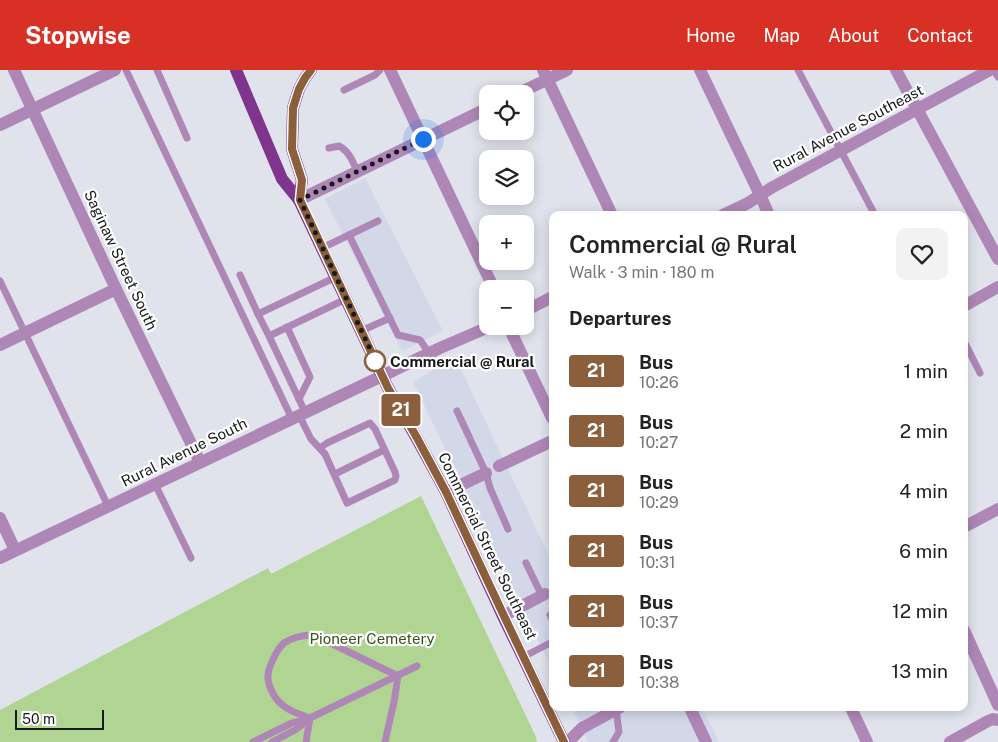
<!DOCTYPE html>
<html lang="en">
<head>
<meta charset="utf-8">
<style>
	:root { --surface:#fff; --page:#f2f2f2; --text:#222; --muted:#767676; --accent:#d93025 }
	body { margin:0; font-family:"Public Sans",sans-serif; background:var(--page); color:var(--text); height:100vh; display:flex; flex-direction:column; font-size:19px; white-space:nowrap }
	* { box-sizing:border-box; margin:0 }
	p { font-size:16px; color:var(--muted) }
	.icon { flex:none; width:28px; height:28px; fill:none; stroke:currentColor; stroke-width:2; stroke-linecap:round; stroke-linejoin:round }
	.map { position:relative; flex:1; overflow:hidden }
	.side { position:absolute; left:549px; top:141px; width:419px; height:500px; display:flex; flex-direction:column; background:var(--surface); border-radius:10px; box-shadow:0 2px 12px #0003 }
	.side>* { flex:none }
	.badge { padding:0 10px; border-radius:4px; font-size:18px; line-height:32px }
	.controls { position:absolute; left:479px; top:15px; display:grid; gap:10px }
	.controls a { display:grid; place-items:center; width:55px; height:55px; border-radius:10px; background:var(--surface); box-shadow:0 2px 12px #0003; font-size:25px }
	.scale { position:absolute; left:15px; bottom:12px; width:89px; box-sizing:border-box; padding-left:5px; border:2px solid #18191c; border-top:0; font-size:14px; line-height:18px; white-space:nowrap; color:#18191c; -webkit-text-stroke:4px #fff; paint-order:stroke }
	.you { position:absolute; width:25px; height:25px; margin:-12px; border:4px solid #fff; border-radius:50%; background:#1a73e8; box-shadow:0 0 0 8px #1a73e833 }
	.map>.badge { position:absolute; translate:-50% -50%; box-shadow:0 0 0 2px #fff }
	h2 { padding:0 20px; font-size:19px; line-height:45px }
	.round { display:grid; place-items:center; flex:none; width:52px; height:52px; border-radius:10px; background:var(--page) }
	.headline { display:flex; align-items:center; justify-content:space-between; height:85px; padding:0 20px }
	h1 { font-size:24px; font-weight:600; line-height:38px }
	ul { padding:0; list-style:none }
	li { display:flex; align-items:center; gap:15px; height:60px; padding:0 20px }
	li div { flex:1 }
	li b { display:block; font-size:19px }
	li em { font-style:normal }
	li .badge { min-width:55px; font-weight:700; text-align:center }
	header { display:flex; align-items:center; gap:30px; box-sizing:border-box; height:70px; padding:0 25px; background:var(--accent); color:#fff }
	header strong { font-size:24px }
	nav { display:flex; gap:28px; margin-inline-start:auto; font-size:18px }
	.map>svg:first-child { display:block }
	.built { fill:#d2d8e8 }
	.green { fill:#b0d593 }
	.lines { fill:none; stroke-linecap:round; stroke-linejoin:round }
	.service { stroke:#af87b7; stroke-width:7 }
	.minor { stroke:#af87b7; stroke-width:12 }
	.tertiary { stroke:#af87b7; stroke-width:12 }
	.primary { stroke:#7f358e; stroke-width:12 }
	.line-casing { stroke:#fff; stroke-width:11 }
	.line { stroke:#8b5e3c; stroke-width:8 }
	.walk { stroke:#18191c; stroke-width:5; stroke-dasharray:0 9 }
	.stop-dot { fill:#fff; stroke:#8b5e3c; stroke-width:2.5 }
	.labels { text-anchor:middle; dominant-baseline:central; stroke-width:4.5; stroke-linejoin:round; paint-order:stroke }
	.street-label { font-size:15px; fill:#18191c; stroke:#fff }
	.stop-label { font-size:15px; font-weight:bold; fill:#18191c; stroke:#fff; text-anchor:start }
	.park-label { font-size:15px; fill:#355218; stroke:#fff }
</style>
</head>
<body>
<header>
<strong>Stopwise</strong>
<nav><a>Home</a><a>Map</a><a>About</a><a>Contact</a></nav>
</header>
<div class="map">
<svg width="998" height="672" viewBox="0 0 998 672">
	<rect width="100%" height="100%" fill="#e0e3ec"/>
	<!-- built -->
	<g class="built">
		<polygon points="365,108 443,261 402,281 325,129"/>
		<polygon points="455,287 552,492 552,599 413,312"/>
		<polygon points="572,638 702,638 719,672 588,672"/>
	</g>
	<!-- green -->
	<polygon class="green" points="421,426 536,667 537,672 0,672 0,640 268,498 271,504"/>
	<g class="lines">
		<!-- service -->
		<g class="service">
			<polyline points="126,0 292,349"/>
			<polyline points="157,0 187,68"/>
			<polyline points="798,0 875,145"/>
			<polyline points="994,0 998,7"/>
			<polyline points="344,20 375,5 380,0"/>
			<path d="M329 78 339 76C349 81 353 92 357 101"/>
			<polyline points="349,165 398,265 420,270 429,283"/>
			<polyline points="322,178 378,151"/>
			<polyline points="240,205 258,244 336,207"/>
			<polyline points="0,211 108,436"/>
			<polyline points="258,244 269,266"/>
			<polyline points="287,257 310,307 299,329"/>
			<polyline points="361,261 390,248"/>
			<polyline points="964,271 980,303"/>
			<polyline points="457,341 486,403 490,418 508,459"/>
			<polyline points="305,342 269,266 346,229"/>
			<polyline points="299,345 311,369 325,384 347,433 395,410 396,406 395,402 375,359 370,353 327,373 320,378"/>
			<polyline points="335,404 384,380"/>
			<polyline points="155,414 191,488"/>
			<polyline points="526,493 542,526"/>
			<polyline points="550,545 552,549"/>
			<polyline points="523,587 552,572"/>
			<path d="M310 648C299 644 288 641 279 632 274 627 268 615 268 608 267 599 277 579 284 573 293 567 303 565 314 565L398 606 394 632 385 672"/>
			<polyline points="253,672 292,653 310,648 417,596"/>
			<polyline points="272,672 295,660 308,650"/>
			<polyline points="306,672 310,648"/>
			<polyline points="613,672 619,662 616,639"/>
		</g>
		<!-- minor -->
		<g class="minor">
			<polyline points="14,0 116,219 200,392"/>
			<polyline points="390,0 494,219"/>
			<polyline points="543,0 612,145"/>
			<polyline points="896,0 998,189"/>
			<polyline points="517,24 567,0"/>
			<polyline points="0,55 115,0"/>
			<polyline points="760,125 769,145"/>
			<polyline points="299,130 488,38"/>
			<polyline points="964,236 998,217"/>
			<polyline points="510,256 512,264 552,348"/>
			<polyline points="0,275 116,219"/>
			<polyline points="499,396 552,371"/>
			<polyline points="446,422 486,403"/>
			<polyline points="0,448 15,480"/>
			<polyline points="0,488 382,306"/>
			<polyline points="503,546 545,524"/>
			<polyline points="964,560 998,635"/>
			<polyline points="690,638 706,672"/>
			<polyline points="851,638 867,672"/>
			<polyline points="950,672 988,651 993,649 998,650"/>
		</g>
		<!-- tertiary -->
		<g class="tertiary">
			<polyline points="700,0 760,125"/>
			<polyline points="723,145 748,133 771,118 990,0"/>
			<polyline points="525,241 552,227"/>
			<polyline points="382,306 440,278 491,256"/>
			<polyline points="964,457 998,439"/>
			<polyline points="568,672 582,658 619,638"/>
		</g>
		<!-- primary -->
		<g class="primary">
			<polyline points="236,0 282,109 299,130 388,318 416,367 446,422 503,546 564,672"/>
			<polyline points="299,130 302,110 292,79 293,38 299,19 305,8 311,0"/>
		</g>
	</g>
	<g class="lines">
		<defs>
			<polyline id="line" points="311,0 305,8 299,19 293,38 292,79 302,110 300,130 388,318 416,366 446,422 504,546 564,672"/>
		</defs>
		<!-- line casing -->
		<use href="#line" class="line-casing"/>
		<!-- line -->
		<use href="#line" class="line"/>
		<!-- walk -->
		<polyline class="walk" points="375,291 378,296 300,130 423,69"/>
	</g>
	<!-- markers -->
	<circle class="stop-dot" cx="375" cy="291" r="10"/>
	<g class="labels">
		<!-- street labels -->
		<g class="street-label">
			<text transform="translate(848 58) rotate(-28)">Rural Avenue Southeast</text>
			<text transform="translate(121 190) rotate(65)">Saginaw Street South</text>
			<text transform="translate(184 382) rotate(-26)">Rural Avenue South</text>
			<text transform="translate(488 476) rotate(64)">Commercial Street Southeast</text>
		</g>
		<!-- stop labels -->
		<g class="stop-label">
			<text x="390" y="291">Commercial @ Rural</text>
		</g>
		<!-- park labels -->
		<g class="park-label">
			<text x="372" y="568">Pioneer Cemetery</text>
		</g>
	</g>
</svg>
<div class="controls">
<a><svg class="icon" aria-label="locate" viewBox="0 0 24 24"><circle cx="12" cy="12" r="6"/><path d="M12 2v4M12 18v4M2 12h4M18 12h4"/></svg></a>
<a><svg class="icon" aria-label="layers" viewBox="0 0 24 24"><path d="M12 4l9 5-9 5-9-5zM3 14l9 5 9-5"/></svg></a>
<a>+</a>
<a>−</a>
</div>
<div class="scale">50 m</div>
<div class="you" style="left:423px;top:69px"></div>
<b class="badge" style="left:401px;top:340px;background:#8b5e3c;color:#fff">21</b>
<section class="side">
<div class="headline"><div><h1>Commercial @ Rural</h1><p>Walk · 3 min · 180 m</p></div><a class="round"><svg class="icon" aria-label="heart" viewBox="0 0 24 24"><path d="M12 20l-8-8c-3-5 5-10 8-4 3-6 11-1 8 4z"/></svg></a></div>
<h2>Departures</h2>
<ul>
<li><span class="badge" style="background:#8b5e3c;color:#fff">21</span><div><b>Bus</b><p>10:26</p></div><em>1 min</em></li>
<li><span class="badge" style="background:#8b5e3c;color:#fff">21</span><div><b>Bus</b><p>10:27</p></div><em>2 min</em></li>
<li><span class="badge" style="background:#8b5e3c;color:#fff">21</span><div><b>Bus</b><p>10:29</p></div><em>4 min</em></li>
<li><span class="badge" style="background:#8b5e3c;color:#fff">21</span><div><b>Bus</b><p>10:31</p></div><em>6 min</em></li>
<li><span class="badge" style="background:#8b5e3c;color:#fff">21</span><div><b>Bus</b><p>10:37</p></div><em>12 min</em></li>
<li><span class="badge" style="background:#8b5e3c;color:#fff">21</span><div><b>Bus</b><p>10:38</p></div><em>13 min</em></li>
</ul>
</section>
</div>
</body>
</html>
